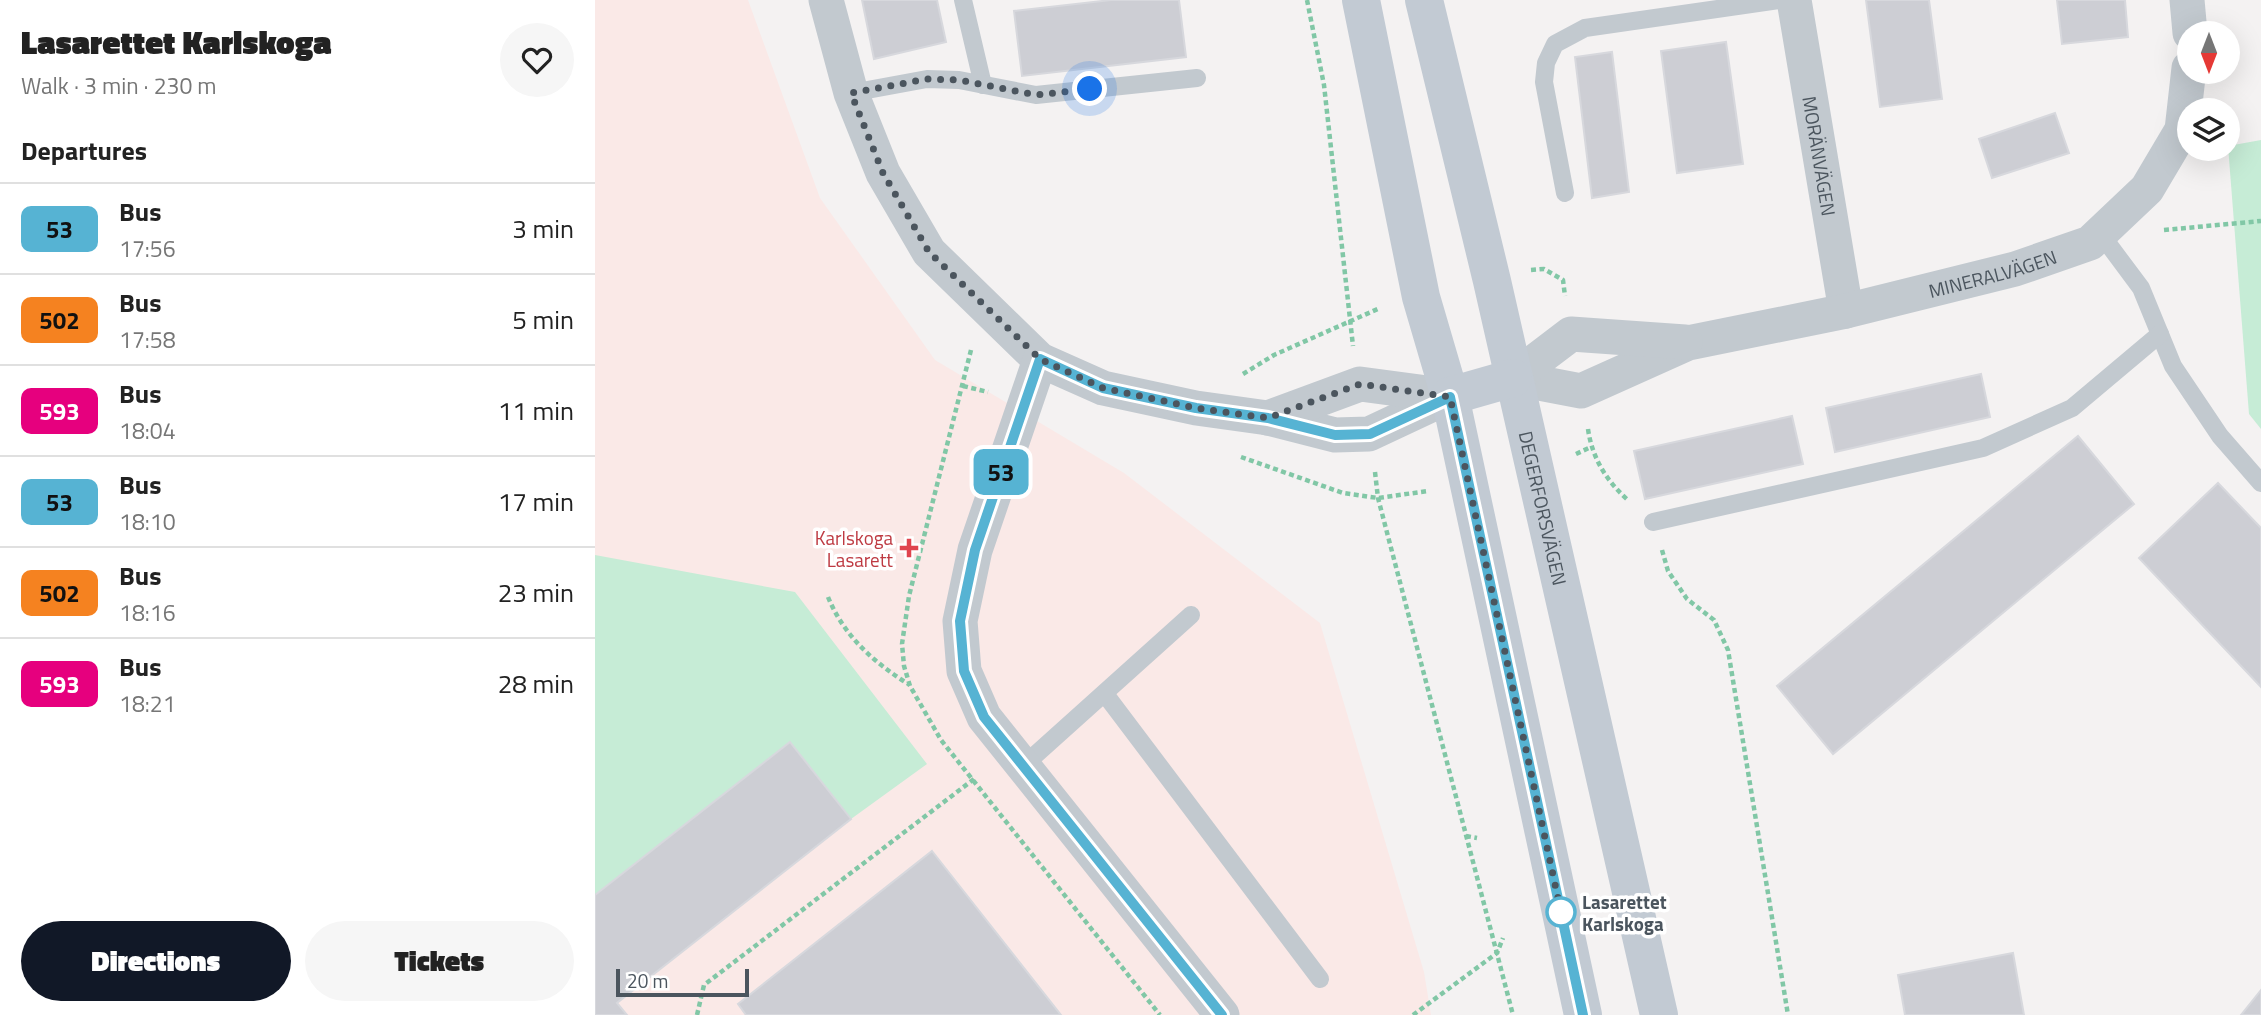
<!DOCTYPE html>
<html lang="en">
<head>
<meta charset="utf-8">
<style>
	:root { --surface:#fff; --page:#f6f6f6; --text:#222; --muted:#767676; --line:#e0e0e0; --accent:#111827 }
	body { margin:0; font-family:"Titillium Web",sans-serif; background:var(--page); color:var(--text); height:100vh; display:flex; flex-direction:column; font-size:26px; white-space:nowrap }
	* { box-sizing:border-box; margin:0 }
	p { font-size:23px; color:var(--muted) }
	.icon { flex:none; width:38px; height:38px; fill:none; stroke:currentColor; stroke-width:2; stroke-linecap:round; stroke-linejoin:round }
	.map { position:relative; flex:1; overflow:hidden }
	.details { display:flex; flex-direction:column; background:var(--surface); width:595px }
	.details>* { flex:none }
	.badge { padding:0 14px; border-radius:10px; font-size:24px; line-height:46px }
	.needle { width:46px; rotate:180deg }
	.tools { position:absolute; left:1582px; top:21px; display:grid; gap:14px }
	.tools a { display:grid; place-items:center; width:63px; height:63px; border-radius:50%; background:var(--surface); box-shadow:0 7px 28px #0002; font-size:35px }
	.scale { position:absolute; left:21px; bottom:18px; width:133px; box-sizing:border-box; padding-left:7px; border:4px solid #4b555e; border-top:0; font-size:19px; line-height:24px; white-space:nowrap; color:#4b555e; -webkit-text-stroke:5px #fff; paint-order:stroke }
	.you { position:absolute; width:35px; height:35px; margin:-18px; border:5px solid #fff; border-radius:50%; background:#1a73e8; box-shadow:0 0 0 10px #1a73e833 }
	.map>.badge { position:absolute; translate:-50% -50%; box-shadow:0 0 0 4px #fff }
	h2 { padding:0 21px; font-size:26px; line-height:63px }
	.round { display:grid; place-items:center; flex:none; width:74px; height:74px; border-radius:37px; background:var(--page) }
	.summary { display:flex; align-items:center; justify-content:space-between; height:119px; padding:0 21px }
	h1 { font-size:33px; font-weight:800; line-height:52px }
	.primary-button { display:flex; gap:14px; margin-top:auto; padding:14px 21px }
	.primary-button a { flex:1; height:80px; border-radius:42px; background:var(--accent); color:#fff; font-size:28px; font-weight:800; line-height:80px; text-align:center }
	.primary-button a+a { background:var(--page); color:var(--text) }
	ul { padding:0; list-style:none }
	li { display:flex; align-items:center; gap:21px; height:91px; padding:0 21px; border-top:2px solid var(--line) }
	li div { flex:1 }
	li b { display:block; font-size:26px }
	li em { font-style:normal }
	li .badge { min-width:77px; font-weight:700; text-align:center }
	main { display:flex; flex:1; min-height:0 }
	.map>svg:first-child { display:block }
	.medical { fill:#fae9e7 }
	.green { fill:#c6ecd6 }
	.building { fill:#cdced4; stroke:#d7d8dd; stroke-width:2 }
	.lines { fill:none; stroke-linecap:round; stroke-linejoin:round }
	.path { stroke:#81c7a6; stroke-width:4.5; stroke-dasharray:5 3.5; stroke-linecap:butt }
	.lane { stroke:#c2c9cf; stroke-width:18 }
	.street { stroke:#c2c9cf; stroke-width:35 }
	.secondary { stroke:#c2cad3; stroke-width:38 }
	.line-casing { stroke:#fff; stroke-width:16 }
	.line { stroke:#56b3d3; stroke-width:10 }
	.walk { stroke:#4b555e; stroke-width:7; stroke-dasharray:0 12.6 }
	.health-dot { fill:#e0444e; stroke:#fff; stroke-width:2.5 }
	.stop-dot { fill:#fff; stroke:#56b3d3; stroke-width:3.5 }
	.labels { text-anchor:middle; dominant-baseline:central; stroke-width:7; stroke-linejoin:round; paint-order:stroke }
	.street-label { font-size:19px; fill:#4b555e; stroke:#fff }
	.health-label { font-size:19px; fill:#be3a42; stroke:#fff; text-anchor:end }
	.stop-label { font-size:19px; font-weight:bold; fill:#4b555e; stroke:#fff; text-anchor:start }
</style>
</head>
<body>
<main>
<section class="details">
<div class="summary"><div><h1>Lasarettet Karlskoga</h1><p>Walk · 3 min · 230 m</p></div><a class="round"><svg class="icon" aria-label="heart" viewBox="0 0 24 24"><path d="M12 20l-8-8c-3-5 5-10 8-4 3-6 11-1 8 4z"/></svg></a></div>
<h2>Departures</h2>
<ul>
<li><span class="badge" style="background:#56b3d3;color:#111">53</span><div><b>Bus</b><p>17:56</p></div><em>3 min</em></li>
<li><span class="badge" style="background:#f58220;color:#111">502</span><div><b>Bus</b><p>17:58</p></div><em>5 min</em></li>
<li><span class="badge" style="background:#e6007e;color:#fff">593</span><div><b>Bus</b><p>18:04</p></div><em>11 min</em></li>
<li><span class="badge" style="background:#56b3d3;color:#111">53</span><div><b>Bus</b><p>18:10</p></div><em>17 min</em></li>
<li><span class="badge" style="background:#f58220;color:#111">502</span><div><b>Bus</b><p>18:16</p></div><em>23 min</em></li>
<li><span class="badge" style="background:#e6007e;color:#fff">593</span><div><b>Bus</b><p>18:21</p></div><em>28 min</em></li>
</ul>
<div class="primary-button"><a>Directions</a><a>Tickets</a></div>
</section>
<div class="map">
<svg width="1666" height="1015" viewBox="0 0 1666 1015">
	<rect width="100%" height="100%" fill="#f4f2f2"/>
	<!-- medical -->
	<polygon class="medical" points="0,0 153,0 225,198 340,360 529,473 725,623 829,972 836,1015 0,1015"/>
	<!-- green -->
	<g class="green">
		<polygon points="1666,140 1666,429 1654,414 1633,146"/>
		<polygon points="0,555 200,592 332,764 256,819 195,742 0,895"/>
	</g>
	<!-- building -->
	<g class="building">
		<polygon points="267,0 342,0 351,42 279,59"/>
		<polygon points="516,0 584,0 591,57 427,76 419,11"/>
		<polygon points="1271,0 1334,0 1347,99 1285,107"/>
		<polygon points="1462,0 1530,0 1533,37 1467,44"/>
		<polygon points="1131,42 1148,164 1082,173 1066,51"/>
		<polygon points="1017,52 1034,192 997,198 980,57"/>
		<polygon points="1460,113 1474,153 1397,178 1384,139"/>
		<polygon points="1386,374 1395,417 1240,452 1231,408"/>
		<polygon points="1197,416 1208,464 1050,499 1039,451"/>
		<polygon points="1483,436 1539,504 1238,754 1182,686"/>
		<polygon points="1623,483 1666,528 1666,687 1544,558"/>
		<polygon points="195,742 256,819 22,1003 32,1015 0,1015 0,895"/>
		<polygon points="337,851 466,1015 151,1015 143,1004"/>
		<polygon points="1418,953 1429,1015 1310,1015 1303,975"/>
		<polygon points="1666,990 1666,1015 1646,1015"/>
	</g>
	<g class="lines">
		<!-- path -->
		<g class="path">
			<polyline points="712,0 729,85 758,346"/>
			<polyline points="1569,230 1666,221"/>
			<polyline points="936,270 949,269 968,280 970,296"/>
			<polyline points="376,350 314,596 307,644 309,666 315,686 346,740 565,1015"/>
			<polyline points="648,374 679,355 785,308"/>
			<polyline points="368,386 393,392"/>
			<path d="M993 429C997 458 1012 482 1034 501"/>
			<polyline points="981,454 996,447"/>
			<polyline points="646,457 748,493 783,498 833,491"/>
			<polyline points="780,472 783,498 918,1015"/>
			<polyline points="1067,550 1073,571 1092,599 1119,620 1133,650 1193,1015"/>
			<path d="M233 597C249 636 279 663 315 685"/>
			<polyline points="871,836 882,838"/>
			<polyline points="102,1015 109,985 379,779"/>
			<polyline points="818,1015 902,953 908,938"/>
		</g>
		<!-- lane -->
		<g class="lane">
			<polyline points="368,0 388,85"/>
			<polyline points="256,93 332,79 364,80 441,95 602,78"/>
			<polyline points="970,193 949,82 951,63 960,44 990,28 1185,0"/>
			<polyline points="1505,233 1546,288 1578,366 1625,436 1666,483"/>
			<polyline points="1058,522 1388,448 1477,408 1565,334"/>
			<polyline points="510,694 725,979"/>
			<polyline points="428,766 596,615"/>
		</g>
		<!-- street -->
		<g class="street">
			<polyline points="231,0 256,93 288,173 334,252 445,360 508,388 601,408 673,418 740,435 774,434 855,396"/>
			<path id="s1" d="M1199 0 1251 311"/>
			<polyline points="1592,0 1595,33"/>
			<polyline points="445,360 380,550 365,621 369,671 389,717 627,1015"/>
			<path id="s2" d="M918 378 986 391 1093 343 1251 311 1420 269 1495 243 1552 189 1587 130 1594 68"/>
			<polyline points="918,378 976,334 1090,342"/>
			<polyline points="673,418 765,384 855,396"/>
		</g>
		<!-- secondary -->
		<g class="secondary">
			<polyline points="766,0 826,297 855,396 988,1015"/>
			<path id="s3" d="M829 0 897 281 1064 1015"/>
			<polyline points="855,396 918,378"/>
		</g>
	</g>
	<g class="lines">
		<defs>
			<polyline id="line" points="627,1015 389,717 369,671 365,621 380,550 445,359 508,388 601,408 673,418 740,435 775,434 855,397 988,1015"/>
		</defs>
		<!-- line casing -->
		<use href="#line" class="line-casing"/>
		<!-- line -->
		<use href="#line" class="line"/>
		<!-- walk -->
		<polyline class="walk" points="495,89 441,95 364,80 332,79 256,93 288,173 334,252 445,359 508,388 601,408 673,418 765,384 855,397 966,912"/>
	</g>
	<!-- markers -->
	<path class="health-dot" d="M310.5 537.5h7v7h7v7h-7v7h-7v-7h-7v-7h7z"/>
	<circle class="stop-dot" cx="966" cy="912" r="14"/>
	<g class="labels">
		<!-- street labels -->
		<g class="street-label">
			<text stroke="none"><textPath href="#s1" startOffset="158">MORÄNVÄGEN</textPath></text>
			<text stroke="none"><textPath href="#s2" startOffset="499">MINERALVÄGEN</textPath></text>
			<text stroke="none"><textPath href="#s3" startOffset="522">DEGERFORSVÄGEN</textPath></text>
		</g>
		<!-- health labels -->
		<g class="health-label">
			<text x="298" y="537">Karlskoga<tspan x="298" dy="22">Lasarett</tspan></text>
		</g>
		<!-- stop labels -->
		<g class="stop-label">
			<text x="987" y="901">Lasarettet<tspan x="987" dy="22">Karlskoga</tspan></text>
		</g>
	</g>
</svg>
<div class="tools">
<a><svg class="needle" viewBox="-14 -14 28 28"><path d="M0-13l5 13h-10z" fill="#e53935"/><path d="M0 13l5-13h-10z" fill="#767676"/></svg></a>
<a><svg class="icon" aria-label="layers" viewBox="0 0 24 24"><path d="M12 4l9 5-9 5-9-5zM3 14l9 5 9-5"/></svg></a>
</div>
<div class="scale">20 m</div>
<div class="you" style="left:495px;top:89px"></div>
<b class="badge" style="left:406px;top:472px;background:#56b3d3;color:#111">53</b>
</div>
</main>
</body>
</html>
